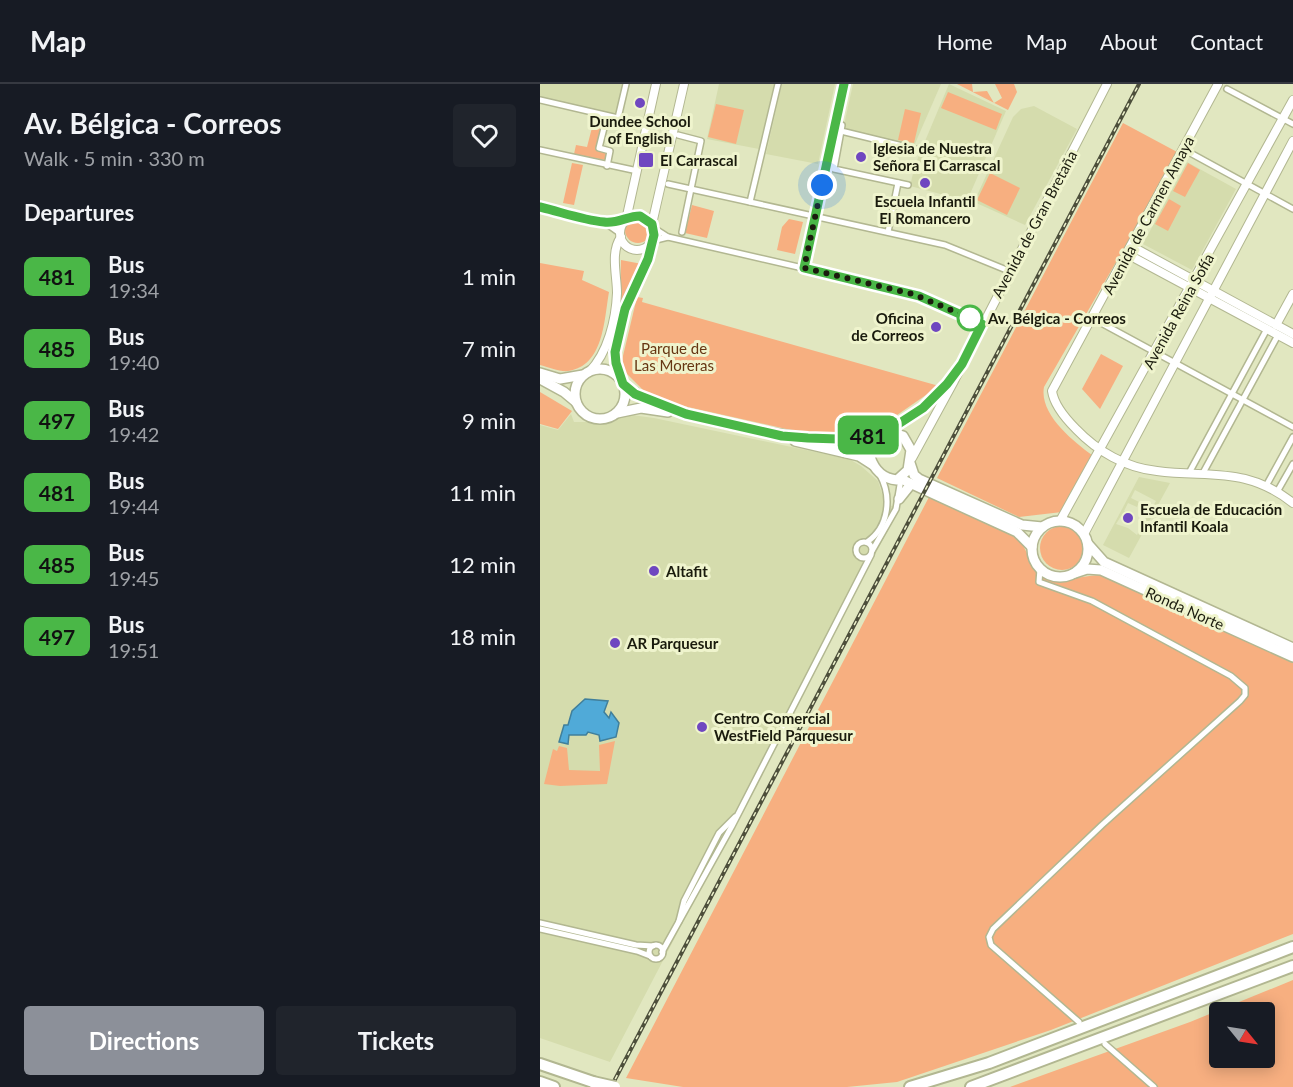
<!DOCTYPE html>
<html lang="en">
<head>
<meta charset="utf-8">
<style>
	:root { --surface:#171b24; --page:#20242c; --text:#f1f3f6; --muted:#9ea1a6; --line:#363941; --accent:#8c9099 }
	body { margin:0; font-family:Lato,sans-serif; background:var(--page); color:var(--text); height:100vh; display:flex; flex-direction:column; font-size:22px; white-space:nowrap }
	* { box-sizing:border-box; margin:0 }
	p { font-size:20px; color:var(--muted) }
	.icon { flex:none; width:33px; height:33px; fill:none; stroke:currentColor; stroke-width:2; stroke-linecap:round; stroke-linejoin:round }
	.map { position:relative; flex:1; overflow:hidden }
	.sheet { display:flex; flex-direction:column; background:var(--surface); width:540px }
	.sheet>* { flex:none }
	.badge { padding:0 12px; border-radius:9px; font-size:21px; line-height:39px }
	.needle { width:39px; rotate:120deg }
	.controls { position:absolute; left:669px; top:918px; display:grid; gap:12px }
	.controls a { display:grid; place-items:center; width:66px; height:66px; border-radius:6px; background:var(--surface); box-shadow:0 3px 15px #0003; font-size:30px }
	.you { position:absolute; width:30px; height:30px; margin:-15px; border:4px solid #fff; border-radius:50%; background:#1a73e8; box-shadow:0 0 0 9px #1a73e833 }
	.map>.badge { position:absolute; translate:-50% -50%; box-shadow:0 0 0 3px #fff }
	h2 { padding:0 24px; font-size:22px; line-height:54px }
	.round { display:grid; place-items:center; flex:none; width:63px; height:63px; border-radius:6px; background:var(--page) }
	.summary { display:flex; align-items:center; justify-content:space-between; height:102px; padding:0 24px }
	h1 { font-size:28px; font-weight:700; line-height:45px }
	.cta { display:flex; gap:12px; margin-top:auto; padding:12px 24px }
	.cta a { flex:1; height:69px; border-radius:6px; background:var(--accent); color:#fff; font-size:24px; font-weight:700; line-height:69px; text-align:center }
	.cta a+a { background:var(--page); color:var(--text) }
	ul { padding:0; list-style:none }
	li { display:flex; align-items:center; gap:18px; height:72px; padding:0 24px }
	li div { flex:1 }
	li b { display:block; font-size:22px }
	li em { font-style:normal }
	li .badge { min-width:66px; font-weight:700; text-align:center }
	header { display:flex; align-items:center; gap:36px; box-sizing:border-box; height:84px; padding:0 30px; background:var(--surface); border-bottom:2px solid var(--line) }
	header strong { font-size:28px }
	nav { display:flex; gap:33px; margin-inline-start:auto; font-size:21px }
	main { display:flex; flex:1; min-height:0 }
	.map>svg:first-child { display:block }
	.built { fill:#d5dcad; fill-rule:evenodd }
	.green { fill:#f7af80; fill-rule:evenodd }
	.water { fill:#50aad8; stroke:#407f9b; stroke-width:1.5 }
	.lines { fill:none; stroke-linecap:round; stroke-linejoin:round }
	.street-casing { stroke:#b2b791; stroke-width:8 }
	.secondary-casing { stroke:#b2b791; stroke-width:10 }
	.primary-casing { stroke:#b2b791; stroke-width:12 }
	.highway-casing { stroke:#b2b791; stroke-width:14 }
	.street { stroke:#fff; stroke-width:5 }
	.secondary { stroke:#fff; stroke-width:8 }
	.primary { stroke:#fff; stroke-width:9 }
	.highway { stroke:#fff; stroke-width:10 }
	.rail-casing { stroke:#4d4f3b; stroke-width:4 }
	.rail { stroke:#eff4cd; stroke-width:1.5; stroke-dasharray:4.5; stroke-linecap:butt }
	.highway-bridge-casing { stroke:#b2b791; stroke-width:14; stroke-linecap:butt }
	.highway-bridge { stroke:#fff; stroke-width:10 }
	.line-casing { stroke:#fff; stroke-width:14 }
	.line { stroke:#4ab747; stroke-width:9 }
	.walk { stroke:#1a1b0d; stroke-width:6; stroke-dasharray:0 10.8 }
	.poi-dot { fill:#6f47c0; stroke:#eff4cd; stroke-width:2 }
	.stop-dot { fill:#fff; stroke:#4ab747; stroke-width:3 }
	.labels { text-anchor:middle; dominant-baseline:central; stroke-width:6; stroke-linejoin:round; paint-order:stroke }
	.poi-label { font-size:15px; font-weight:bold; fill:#1a1b0d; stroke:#eff4cd; text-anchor:start }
	.street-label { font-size:15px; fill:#1a1b0d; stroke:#eff4cd }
	.stop-label { font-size:15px; font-weight:bold; fill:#1a1b0d; stroke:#eff4cd; text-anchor:start }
	.park-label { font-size:15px; fill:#663612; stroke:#eff4cd }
</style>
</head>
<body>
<header>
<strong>Map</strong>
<nav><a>Home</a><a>Map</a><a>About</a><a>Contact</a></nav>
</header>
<main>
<section class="sheet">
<div class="summary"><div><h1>Av. Bélgica - Correos</h1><p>Walk · 5 min · 330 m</p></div><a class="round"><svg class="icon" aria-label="heart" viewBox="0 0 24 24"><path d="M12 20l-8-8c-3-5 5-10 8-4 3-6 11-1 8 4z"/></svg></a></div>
<h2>Departures</h2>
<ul>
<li><span class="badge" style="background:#4ab747;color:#111">481</span><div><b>Bus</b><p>19:34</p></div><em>1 min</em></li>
<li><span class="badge" style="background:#4ab747;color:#111">485</span><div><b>Bus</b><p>19:40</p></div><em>7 min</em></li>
<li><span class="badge" style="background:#4ab747;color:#111">497</span><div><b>Bus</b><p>19:42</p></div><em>9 min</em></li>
<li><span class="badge" style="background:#4ab747;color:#111">481</span><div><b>Bus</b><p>19:44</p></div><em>11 min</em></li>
<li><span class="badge" style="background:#4ab747;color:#111">485</span><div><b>Bus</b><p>19:45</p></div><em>12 min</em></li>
<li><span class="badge" style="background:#4ab747;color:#111">497</span><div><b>Bus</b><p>19:51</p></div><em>18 min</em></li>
</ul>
<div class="cta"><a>Directions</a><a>Tickets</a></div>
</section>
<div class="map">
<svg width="753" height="1003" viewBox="0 0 753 1003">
	<rect width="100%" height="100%" fill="#e1e7c0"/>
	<!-- built -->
	<g class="built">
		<polygon points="0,0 83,0 76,32 0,16"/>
		<polygon points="179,0 234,0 219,65 167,55"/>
		<polygon points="242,0 295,0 278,80 226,70"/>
		<polygon points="313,0 401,0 374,62 303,45"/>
		<polygon points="409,0 466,27 427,117 370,102 375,81"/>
		<polygon points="494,22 537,45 485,141 434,118 473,33 481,25"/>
		<polygon points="647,78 696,105 652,186 603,160"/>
		<polygon points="31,330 34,338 69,338 84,330 114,334 309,375 321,382 338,397 345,419 359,425 70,978 0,954 0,341 18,346"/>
		<path d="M599 393 630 399 589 474 563 461ZM595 406 616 417 609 429 603 426 602 429 607 432 597 451 588 444 576 440 581 432 589 437 592 432 584 427 588 419 597 423 599 418 591 414Z"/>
	</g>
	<!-- green -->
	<g class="green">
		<polygon points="417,0 432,0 433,8 447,7 454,19 462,14 455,0 474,0 477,8 468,26"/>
		<polygon points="408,8 462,30 456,46 401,24"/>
		<polygon points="176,20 204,26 196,60 168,53"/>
		<polygon points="365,25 381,29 374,59 358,56"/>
		<polygon points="55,32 65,34 57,67 67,69 65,76 34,70 36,61 47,63"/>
		<path d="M583 39 639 69 504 303C499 330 533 357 552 371L522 428 479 433 397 394Z"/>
		<polygon points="32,79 43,81 34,121 23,119"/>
		<polygon points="648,79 660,86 645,113 633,107"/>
		<polygon points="450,89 480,104 467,131 437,116"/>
		<polygon points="629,115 641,122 628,147 615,140"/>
		<polygon points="152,121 174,127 167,154 145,149"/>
		<circle cx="98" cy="146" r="13"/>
		<polygon points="249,135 263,138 255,170 237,166 242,143"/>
		<polygon points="81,176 102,180 83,219 80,218"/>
		<path d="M0 179 44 187 42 196 69 208C64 236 64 282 28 287 20 288 8 283 0 281Z"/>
		<polygon points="97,213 103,214 102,218 399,302 334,347 273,351 112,315 86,289 82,276"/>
		<polygon points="561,270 583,282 560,325 542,305"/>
		<polygon points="0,308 32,327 18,345 0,340"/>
		<path d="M389 413 476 452C485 462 486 469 493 480 509 507 537 491 561 491L753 579V850L511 946 357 998 307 1003H143L86 994Z"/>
		<circle cx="522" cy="464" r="22"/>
		<polygon points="75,657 67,700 20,702 4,700 13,665 17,667 19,662 27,664 29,686 60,687 59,661"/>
		<path d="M753 896V1003H470L650 938ZM680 928H724V974H680Z"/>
	</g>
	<!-- water -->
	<polygon class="water" points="45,615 68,617 64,628 69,634 71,628 79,639 76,653 60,657 59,651 48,648 46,651 29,651 28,660 19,658 24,641 28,641 32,627"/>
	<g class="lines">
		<defs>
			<g id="street">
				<polyline points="687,5 753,40"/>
				<polyline points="0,16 78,34 86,0"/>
				<polyline points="67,32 59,64 70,67 67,82"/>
				<polyline points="296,39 302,41 301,47 379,66"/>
				<polyline points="301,47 294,85 368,101"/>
				<polyline points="138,51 161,57 142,148"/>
				<polyline points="643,65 753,125"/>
				<polyline points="0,66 93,86"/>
				<polyline points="128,100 405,161 469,187"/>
				<polyline points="210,118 238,0"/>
				<polyline points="0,123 64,138 85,138"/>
				<polyline points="64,138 81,150"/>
				<polyline points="114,144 128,153 367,208 400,219 442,240"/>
				<polyline points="348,148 358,99"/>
				<polyline points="112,157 128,153"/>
				<polyline points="264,184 304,0"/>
				<polyline points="552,234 753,343"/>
				<polyline points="649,389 727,245"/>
				<polyline points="663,389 738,251"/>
				<polyline points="726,402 753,353"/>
				<polyline points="737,408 753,380"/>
				<circle cx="324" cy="466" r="8"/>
				<path d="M327 458C349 443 352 413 340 391"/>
				<polyline points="332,467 356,425 361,395"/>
				<polyline points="500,485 499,498 552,517 691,592 705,604 705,611 700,617 562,741 453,845 449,853 451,861 539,938"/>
				<polyline points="139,837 144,817 179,749 195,733"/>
				<polyline points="0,839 96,861 113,862"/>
				<polyline points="0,845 97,867 110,872"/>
				<circle cx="116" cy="868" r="7"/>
				<polyline points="122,868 192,742 331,471"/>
				<polyline points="565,960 614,1003"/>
			</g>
			<g id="secondary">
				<path d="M678 0 512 307C514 321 526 335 536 345 557 367 586 384 617 387 670 394 706 382 753 419"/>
				<circle cx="97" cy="149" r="17"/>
				<polyline points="86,136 116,0"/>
				<polyline points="112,140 144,0"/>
				<polyline points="591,162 753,250"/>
				<polyline points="587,170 753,259"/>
				<polyline points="736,241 753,210"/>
				<path d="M49 288C68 269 76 235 77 209 77 191 70 168 81 153"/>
				<path d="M79 293C73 266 79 232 91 207 99 191 110 177 110 159"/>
				<polyline points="346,348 383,324 412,293"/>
				<polyline points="372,374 414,297 567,0"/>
				<polyline points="520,437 753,16"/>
				<polyline points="544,450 753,57"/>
			</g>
			<g id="primary">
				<circle cx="60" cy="310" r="25"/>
				<polyline points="0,289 20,295 43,291"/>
				<polyline points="0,295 24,308 36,318"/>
				<path d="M83 300C116 330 241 354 287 355 305 356 323 351 342 349"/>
				<polyline points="77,329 101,324 128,328"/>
				<path d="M350 348 363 352 371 366 368 386 357 396C343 395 334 385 330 373 329 359 336 349 350 348Z"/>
				<polyline points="255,357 319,372 333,381"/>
				<polyline points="370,379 374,391 379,395 482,441 502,443"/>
				<polyline points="361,395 477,448 492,463"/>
				<polyline points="359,415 371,400"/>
				<circle cx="520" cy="465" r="28"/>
				<polyline points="548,460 564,478 753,564"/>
				<polyline points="535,489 547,485 561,486 753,573"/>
			</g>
			<g id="highway">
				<polyline points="0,980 53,998"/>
				<polyline points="0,998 14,1003"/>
				<polyline points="370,1003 449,979 753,863"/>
				<polyline points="431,1003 753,882"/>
			</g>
		</defs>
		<!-- street casing -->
		<use href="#street" class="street-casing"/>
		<!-- secondary casing -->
		<use href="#secondary" class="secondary-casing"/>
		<!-- primary casing -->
		<use href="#primary" class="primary-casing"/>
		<!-- highway casing -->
		<use href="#highway" class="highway-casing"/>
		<!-- street -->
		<use href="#street" class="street"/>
		<!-- secondary -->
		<use href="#secondary" class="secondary"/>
		<!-- primary -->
		<use href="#primary" class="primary"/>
		<!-- highway -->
		<use href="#highway" class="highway"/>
		<defs>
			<polyline id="rail" points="71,1003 599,0"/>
		</defs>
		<!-- rail casing -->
		<use href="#rail" class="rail-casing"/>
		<!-- rail -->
		<use href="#rail" class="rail"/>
		<defs>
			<polyline id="highway-bridge" points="53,998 75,1003"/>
		</defs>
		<!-- highway-bridge casing -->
		<use href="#highway-bridge" class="highway-bridge-casing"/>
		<!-- highway-bridge -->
		<use href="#highway-bridge" class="highway-bridge"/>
	</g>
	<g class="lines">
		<defs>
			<path id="line" d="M0 123C21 128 43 136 64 138 78 140 87 132 100 132L112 140 114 151 108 175 85 225 75 268 76 279 83 300 95 310 146 330 242 352 268 354 298 355 346 348 383 324 407 300 422 280 442 240 379 212 264 184 304 0"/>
		</defs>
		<!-- line casing -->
		<use href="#line" class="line-casing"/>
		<!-- line -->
		<use href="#line" class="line"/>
		<!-- walk -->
		<polyline class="walk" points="282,101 264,184 373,210 430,234"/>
	</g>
	<!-- markers -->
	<g class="poi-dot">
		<circle cx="100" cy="19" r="6"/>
		<circle cx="321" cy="73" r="6"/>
		<rect x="98" y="68" width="16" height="16" rx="3"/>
		<circle cx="385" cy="99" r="6"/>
		<circle cx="396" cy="243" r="6"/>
		<circle cx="588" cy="434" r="6"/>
		<circle cx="114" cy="487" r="6"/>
		<circle cx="75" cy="559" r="6"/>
		<circle cx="162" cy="643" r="6"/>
	</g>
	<circle class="stop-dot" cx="430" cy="234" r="12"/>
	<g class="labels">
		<!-- poi labels -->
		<g class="poi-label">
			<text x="100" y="37" text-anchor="middle">Dundee School<tspan x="100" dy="17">of English</tspan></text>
			<text x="333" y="64">Iglesia de Nuestra<tspan x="333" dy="17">Señora El Carrascal</tspan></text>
			<text x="120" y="76">El Carrascal</text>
			<text x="385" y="117" text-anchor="middle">Escuela Infantil<tspan x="385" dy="17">El Romancero</tspan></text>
			<text x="384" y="234" text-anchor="end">Oficina<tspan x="384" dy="17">de Correos</tspan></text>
			<text x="600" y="425">Escuela de Educación<tspan x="600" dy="17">Infantil Koala</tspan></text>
			<text x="126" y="487">Altafit</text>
			<text x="87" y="559">AR Parquesur</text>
			<text x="174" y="634">Centro Comercial<tspan x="174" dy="17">WestField Parquesur</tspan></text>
		</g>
		<!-- street labels -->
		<g class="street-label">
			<text transform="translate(608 131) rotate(-62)">Avenida de Carmen Amaya</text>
			<text transform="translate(494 140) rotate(-62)">Avenida de Gran Bretaña</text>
			<text transform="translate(638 227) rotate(-61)">Avenida Reina Sofía</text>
			<text transform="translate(645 524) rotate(24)">Ronda Norte</text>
		</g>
		<!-- stop labels -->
		<g class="stop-label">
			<text x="448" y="234">Av. Bélgica - Correos</text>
		</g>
		<!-- park labels -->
		<g class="park-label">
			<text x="134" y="264">Parque de<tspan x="134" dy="17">Las Moreras</tspan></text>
		</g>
	</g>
</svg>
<div class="controls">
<a><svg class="needle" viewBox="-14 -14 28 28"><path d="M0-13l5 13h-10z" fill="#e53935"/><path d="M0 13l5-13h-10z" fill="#9ea1a6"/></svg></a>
</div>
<div class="you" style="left:282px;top:101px"></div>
<b class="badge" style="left:328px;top:351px;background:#4ab747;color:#111">481</b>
</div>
</main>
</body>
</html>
